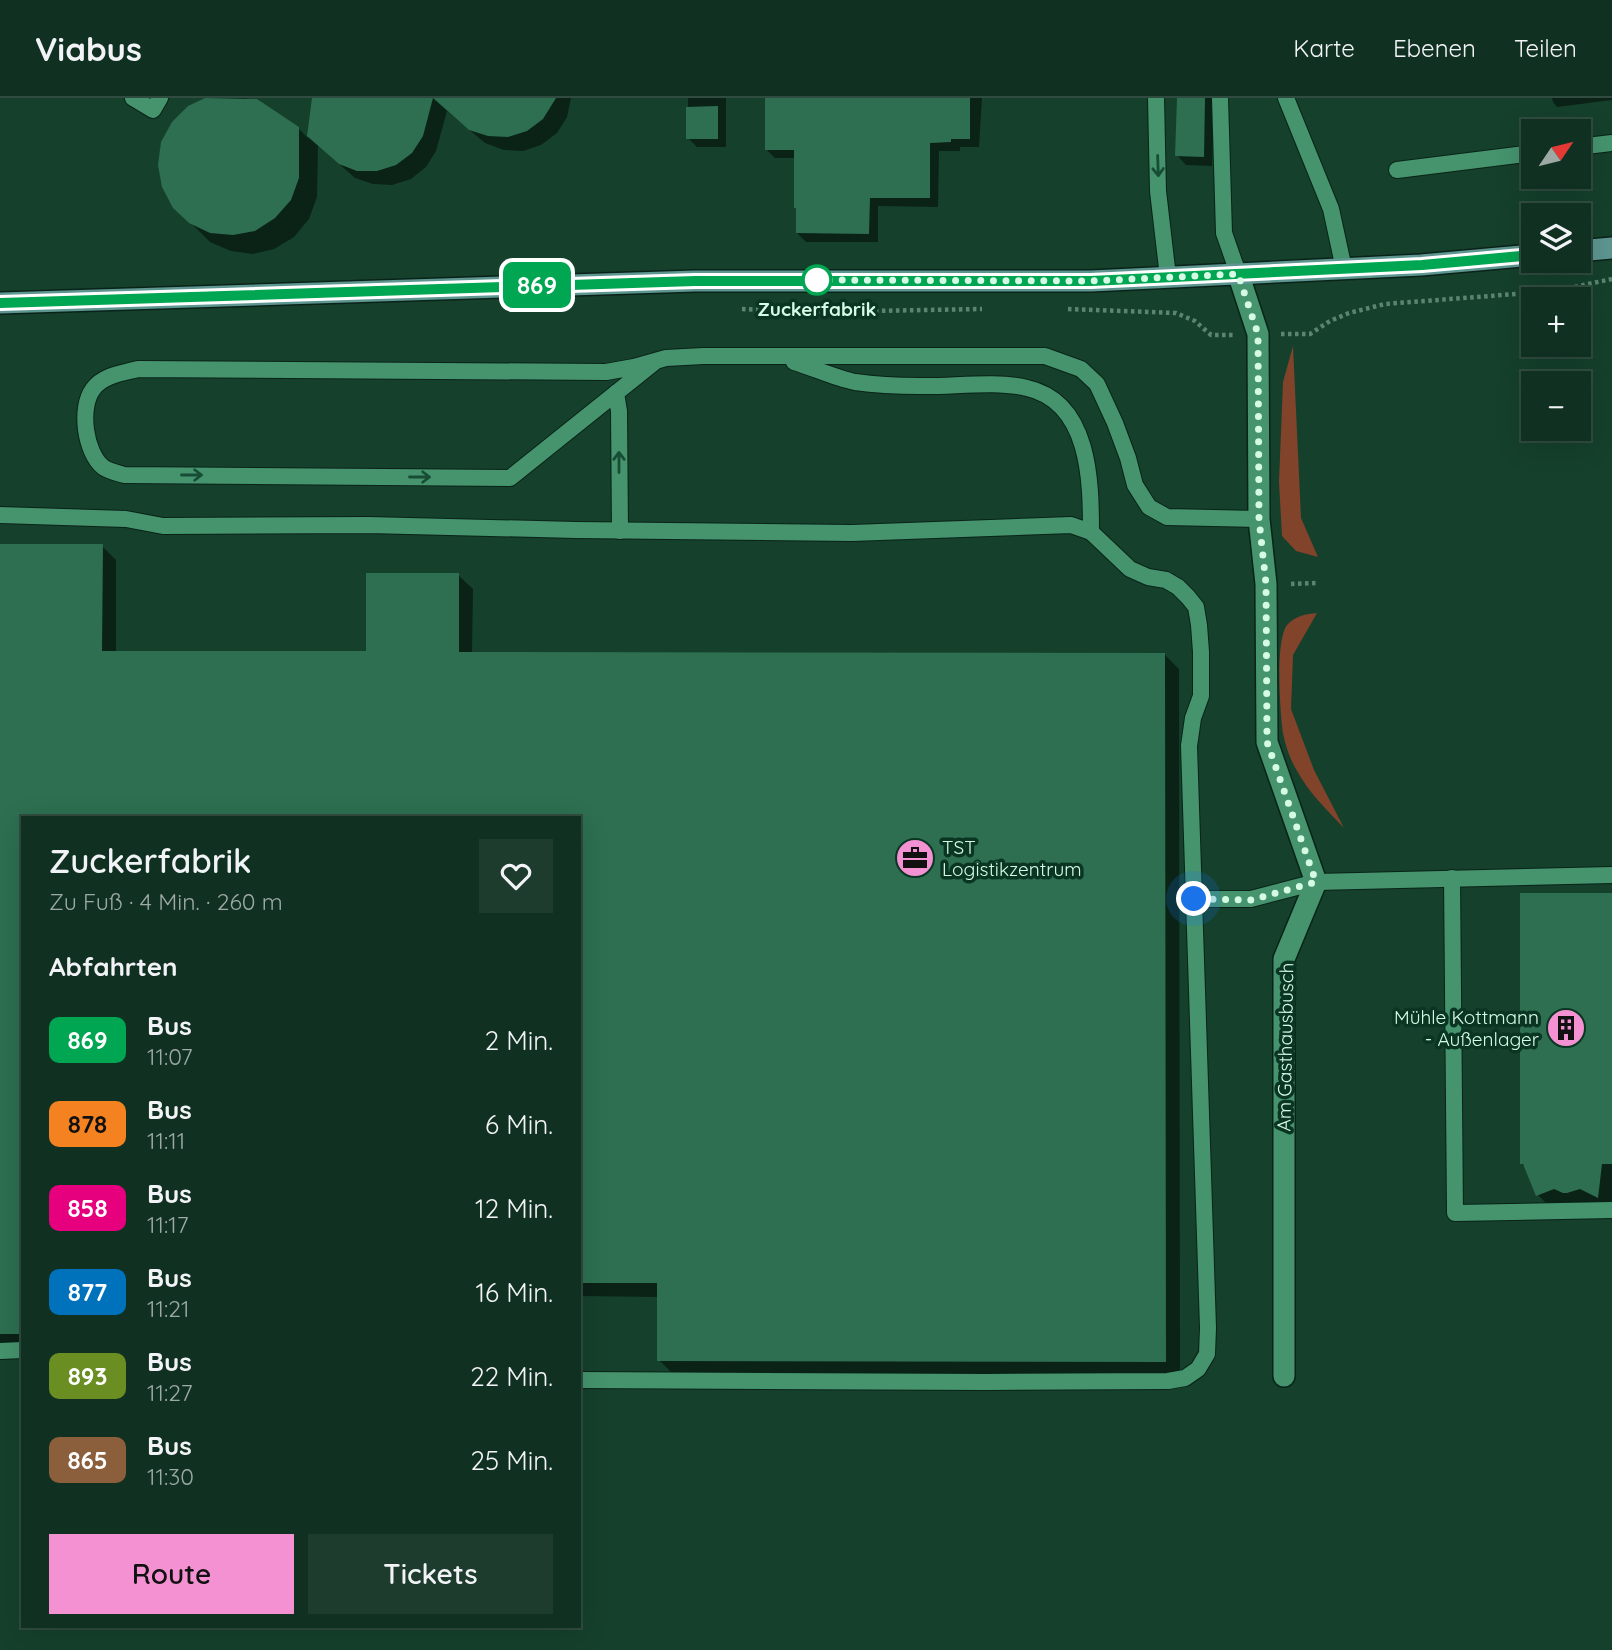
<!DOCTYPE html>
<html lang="de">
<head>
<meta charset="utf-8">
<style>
	:root { --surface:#103021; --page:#1e3c2e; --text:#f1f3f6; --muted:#9ca9a5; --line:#304b3f; --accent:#f491d3 }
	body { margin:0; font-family:Quicksand,sans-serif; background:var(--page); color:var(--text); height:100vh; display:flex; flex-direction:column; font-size:26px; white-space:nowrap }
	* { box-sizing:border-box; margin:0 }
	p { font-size:23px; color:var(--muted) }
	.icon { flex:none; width:38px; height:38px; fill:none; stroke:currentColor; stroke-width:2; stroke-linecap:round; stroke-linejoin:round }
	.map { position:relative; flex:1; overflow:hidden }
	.drawer { position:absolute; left:21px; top:718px; width:560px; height:812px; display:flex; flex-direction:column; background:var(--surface); border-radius:0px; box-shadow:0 7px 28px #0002,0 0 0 2px var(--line) }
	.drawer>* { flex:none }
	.badge { padding:0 14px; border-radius:10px; font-size:24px; line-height:46px }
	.needle { width:46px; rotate:55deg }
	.tools { position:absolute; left:1521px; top:21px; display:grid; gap:14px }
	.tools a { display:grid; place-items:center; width:70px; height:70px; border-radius:0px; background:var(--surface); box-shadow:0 7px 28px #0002,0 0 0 2px var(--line); font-size:35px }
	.you { position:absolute; width:35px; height:35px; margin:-18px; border:5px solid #fff; border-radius:50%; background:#1a73e8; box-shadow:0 0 0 10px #1a73e833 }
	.map>.badge { position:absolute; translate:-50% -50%; box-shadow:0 0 0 4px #fff }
	h2 { padding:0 28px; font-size:26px; line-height:63px }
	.round { display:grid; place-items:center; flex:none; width:74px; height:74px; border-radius:0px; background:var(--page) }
	.head { display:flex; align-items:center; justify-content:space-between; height:119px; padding:0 28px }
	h1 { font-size:33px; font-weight:600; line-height:52px }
	.action { display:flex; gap:14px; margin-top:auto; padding:14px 28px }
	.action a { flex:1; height:80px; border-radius:0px; background:var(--accent); color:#111; font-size:28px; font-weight:600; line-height:80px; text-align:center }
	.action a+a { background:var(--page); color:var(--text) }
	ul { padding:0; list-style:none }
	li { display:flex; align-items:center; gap:21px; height:84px; padding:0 28px }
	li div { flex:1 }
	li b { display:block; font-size:26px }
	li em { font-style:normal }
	li .badge { min-width:77px; font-weight:700; text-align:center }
	header { display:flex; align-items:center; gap:42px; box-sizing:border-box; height:98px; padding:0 35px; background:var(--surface); border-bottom:2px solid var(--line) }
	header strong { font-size:33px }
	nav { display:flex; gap:38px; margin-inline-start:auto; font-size:24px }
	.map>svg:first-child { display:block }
	.green { fill:#82432b }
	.shadow { fill:#0007 }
	.building { fill:#2d6f50 }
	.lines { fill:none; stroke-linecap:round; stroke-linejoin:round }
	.lane-casing { stroke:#0a2318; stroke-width:18 }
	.street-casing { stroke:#0a2318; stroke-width:24 }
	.secondary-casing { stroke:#0a2318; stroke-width:24 }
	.path { stroke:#5c8570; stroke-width:4.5; stroke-dasharray:3.5 3.5; stroke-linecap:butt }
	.lane { stroke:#45946e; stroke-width:16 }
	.street { stroke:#45946e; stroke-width:21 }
	.secondary { stroke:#5d9590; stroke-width:21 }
	.oneway { stroke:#184d35 }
	.line-casing { stroke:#fff; stroke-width:16 }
	.line { stroke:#00a651; stroke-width:10 }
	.walk { stroke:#d5fbe5; stroke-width:7; stroke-dasharray:0 12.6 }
	.stop-dot { fill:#fff; stroke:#00a651; stroke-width:3.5 }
	.labels { text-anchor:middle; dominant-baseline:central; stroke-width:7; stroke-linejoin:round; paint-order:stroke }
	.stop-label { font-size:19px; font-weight:bold; fill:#d5fbe5; stroke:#093522 }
	.poi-label { font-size:19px; fill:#d5fbe5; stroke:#093522; text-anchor:start }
	.street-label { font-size:19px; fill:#d5fbe5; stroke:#093522 }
</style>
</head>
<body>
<header>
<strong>Viabus</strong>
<nav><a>Karte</a><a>Ebenen</a><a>Teilen</a></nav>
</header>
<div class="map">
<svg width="1612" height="1552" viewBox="0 0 1612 1552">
	<rect width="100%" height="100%" fill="#15402c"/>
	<!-- green -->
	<g class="green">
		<polygon points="1293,248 1301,420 1318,459 1296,453 1282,438 1279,384 1283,284"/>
		<path d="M1317 515 1293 557 1291 611 1314 672 1344 730C1326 711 1308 694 1296 671 1290 661 1285 646 1283 635 1280 614 1275 543 1287 527 1295 518 1306 516 1317 515Z"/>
	</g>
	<!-- shadow -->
	<g class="shadow">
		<polygon points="210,0 245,0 256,3 298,30 308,40 314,0 571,0 567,19 557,35 541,47 523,53 504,52 485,45 447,13 436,53 426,69 411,81 392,87 373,86 355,80 318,47 317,99 309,121 294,139 274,151 253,156 231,153 210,144 174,108 189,10"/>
		<polygon points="688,0 726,0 726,49 697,49 688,40"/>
		<polygon points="767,0 982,0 979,49 960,49 960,53 939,53 938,109 878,108 878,144 806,144 797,135 796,60 775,60 766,51"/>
		<polygon points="1179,0 1214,0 1212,68 1186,67 1177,57"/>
		<polygon points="1552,0 1612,0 1612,2 1557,9 1553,4"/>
		<polygon points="0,447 102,448 116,462 116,555 368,555 458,477 473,491 472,556 1165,557 1179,571 1180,1277 673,1276 659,1262 659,1199 579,1198 579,719 23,719 23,1249 0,1249"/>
		<polygon points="1612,797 1612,1113 1595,1104 1578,1108 1569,1104 1552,1111 1538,1097 1528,1072 1521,1065"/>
	</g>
	<!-- building -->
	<g class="building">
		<polygon points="205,0 257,1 299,29 299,80 291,102 275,120 255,133 233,137 210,135 189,125 173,110 162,89 158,67 161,44 172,24 188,8"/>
		<polygon points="312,0 556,0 543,21 527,33 508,39 488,38 469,32 433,0 423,38 412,55 396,67 377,73 357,73 339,66 307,38"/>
		<polygon points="765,0 970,0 970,41 951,41 951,44 930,45 930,100 870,100 869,136 796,135 796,110 794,110 794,52 765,52"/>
		<polygon points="1177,0 1205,0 1204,59 1175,58"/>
		<polygon points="718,8 718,41 686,41 686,9"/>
		<polygon points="0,446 103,446 102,553 366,553 366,475 459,475 459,554 1165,555 1166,1264 657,1263 657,1185 579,1185 579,719 23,719 23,1236 0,1236"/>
		<polygon points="1520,795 1612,795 1612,1066 1602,1066 1598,1100 1580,1091 1567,1095 1563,1095 1554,1091 1536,1098 1523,1066 1520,1066"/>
	</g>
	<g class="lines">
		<defs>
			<g id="lane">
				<polyline points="133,0 153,12 160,0"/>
				<polyline points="1156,0 1158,93 1168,179"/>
				<polyline points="1220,0 1224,135 1238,175"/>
				<polyline points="1286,0 1331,111 1344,171"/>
				<polyline points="1578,49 1612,45"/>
				<polyline points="1397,72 1533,55"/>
				<path d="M656 263 510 380 124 377C118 375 108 373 103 369 85 354 79 310 93 291 103 277 123 275 138 271L606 274 634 269 666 260 703 258H1045L1081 271 1097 286 1115 325 1128 360 1135 387 1149 409 1167 419 1259 421"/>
				<path d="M794 264C814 270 835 280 855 284 876 287 899 288 920 288 952 289 995 282 1027 290 1090 304 1091 383 1091 434"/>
				<polyline points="616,295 619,313 620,433"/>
				<polyline points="0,417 126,421 163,428 368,427 576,432 852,435 1071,427 1091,434 1130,471 1148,479 1166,482 1178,489 1188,499 1196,509 1199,527 1201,554 1201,598 1193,620 1189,648 1208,1230 1207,1256 1198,1271 1185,1280 1168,1283 986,1284 579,1282"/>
				<polyline points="1452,780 1455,1115 1612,1112"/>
				<polyline points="1194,801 1251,801 1316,784 1612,777"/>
				<polyline points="0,1253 23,1252"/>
			</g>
			<polyline id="street" points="1238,175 1258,236 1259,421 1266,486 1267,644 1316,784 1284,861 1284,1278"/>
			<g id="secondary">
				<polyline points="1578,153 1612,150"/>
				<polyline points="0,205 695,183 1091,183 1421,167 1533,157"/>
			</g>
		</defs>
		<!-- lane casing -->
		<use href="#lane" class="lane-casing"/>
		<!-- street casing -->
		<use href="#street" class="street-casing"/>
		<!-- secondary casing -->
		<use href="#secondary" class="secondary-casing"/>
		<!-- path -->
		<g class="path">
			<polyline points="742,211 811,214 982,211"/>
			<polyline points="1068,211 1176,215 1195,223 1211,237 1234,237"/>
			<polyline points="1281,236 1310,236 1330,223 1349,215 1385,206 1555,193 1612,181"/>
			<polyline points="1291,486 1317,485"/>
		</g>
		<!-- lane -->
		<use href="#lane" class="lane"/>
		<!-- street -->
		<use href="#street" class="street"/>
		<!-- secondary -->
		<use href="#secondary" class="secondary"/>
	</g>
	<!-- one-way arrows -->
	<defs><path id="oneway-shaft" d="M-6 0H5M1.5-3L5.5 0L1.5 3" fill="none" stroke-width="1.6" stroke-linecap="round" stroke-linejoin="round" transform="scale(1.75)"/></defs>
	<g class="oneway">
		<use href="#oneway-shaft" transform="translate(1158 68) rotate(88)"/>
		<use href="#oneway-shaft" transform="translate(619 364) rotate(-90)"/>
		<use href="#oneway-shaft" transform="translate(192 377)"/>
		<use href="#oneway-shaft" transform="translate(420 379)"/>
	</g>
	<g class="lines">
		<defs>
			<polyline id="line" points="0,205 695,183 1091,183 1422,167 1533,157"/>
		</defs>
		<!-- line casing -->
		<use href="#line" class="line-casing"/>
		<!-- line -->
		<use href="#line" class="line"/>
		<!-- walk -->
		<polyline class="walk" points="817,182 1091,183 1238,176 1258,236 1259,421 1266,486 1267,644 1316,784 1251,802 1194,801"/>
	</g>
	<!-- icons -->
	<defs>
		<symbol id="office-disc" viewBox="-11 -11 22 22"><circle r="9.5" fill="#f491d3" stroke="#093522"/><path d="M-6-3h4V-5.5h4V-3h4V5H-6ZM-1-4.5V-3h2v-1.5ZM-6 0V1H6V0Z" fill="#111"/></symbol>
		<symbol id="building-disc" viewBox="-11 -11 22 22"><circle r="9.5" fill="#f491d3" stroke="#093522"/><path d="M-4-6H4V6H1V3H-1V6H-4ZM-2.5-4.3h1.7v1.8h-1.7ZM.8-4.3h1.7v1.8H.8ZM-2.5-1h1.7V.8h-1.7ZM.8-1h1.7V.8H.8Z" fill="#111"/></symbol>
	</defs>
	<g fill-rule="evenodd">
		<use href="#office-disc" x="893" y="738" width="44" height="44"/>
		<use href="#building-disc" x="1544" y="908" width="44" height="44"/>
	</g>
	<!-- markers -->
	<circle class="stop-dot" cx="817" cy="182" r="14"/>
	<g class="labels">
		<!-- stop labels -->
		<g class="stop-label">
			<text x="817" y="211">Zuckerfabrik</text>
		</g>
		<!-- poi labels -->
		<g class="poi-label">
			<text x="942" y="749">TST<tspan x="942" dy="22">Logistikzentrum</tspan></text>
			<text x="1539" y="919" text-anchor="end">Mühle Kottmann<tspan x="1539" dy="22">- Außenlager</tspan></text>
		</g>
		<!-- street labels -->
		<g class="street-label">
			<text transform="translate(1285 949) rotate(-89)">Am Gasthausbusch</text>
		</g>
	</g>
</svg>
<div class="tools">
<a><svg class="needle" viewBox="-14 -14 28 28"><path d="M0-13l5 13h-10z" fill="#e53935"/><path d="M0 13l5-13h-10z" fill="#9ca9a5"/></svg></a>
<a><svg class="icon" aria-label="layers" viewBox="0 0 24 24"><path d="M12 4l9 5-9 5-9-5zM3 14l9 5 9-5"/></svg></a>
<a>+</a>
<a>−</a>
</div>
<div class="you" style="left:1194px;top:801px"></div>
<b class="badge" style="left:537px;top:187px;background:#00a651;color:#fff">869</b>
<section class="drawer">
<div class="head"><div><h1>Zuckerfabrik</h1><p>Zu Fuß · 4 Min. · 260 m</p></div><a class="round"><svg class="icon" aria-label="heart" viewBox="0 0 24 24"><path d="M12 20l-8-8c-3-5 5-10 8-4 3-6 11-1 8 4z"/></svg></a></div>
<h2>Abfahrten</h2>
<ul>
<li><span class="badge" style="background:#00a651;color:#fff">869</span><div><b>Bus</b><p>11:07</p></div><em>2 Min.</em></li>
<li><span class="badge" style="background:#f58220;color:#111">878</span><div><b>Bus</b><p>11:11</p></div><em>6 Min.</em></li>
<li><span class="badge" style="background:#e6007e;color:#fff">858</span><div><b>Bus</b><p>11:17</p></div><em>12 Min.</em></li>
<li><span class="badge" style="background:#0072bc;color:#fff">877</span><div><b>Bus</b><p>11:21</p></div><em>16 Min.</em></li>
<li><span class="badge" style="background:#6b8e23;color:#fff">893</span><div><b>Bus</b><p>11:27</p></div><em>22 Min.</em></li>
<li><span class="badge" style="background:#8b5e3c;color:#fff">865</span><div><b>Bus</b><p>11:30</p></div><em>25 Min.</em></li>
</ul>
<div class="action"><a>Route</a><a>Tickets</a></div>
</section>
</div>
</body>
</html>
